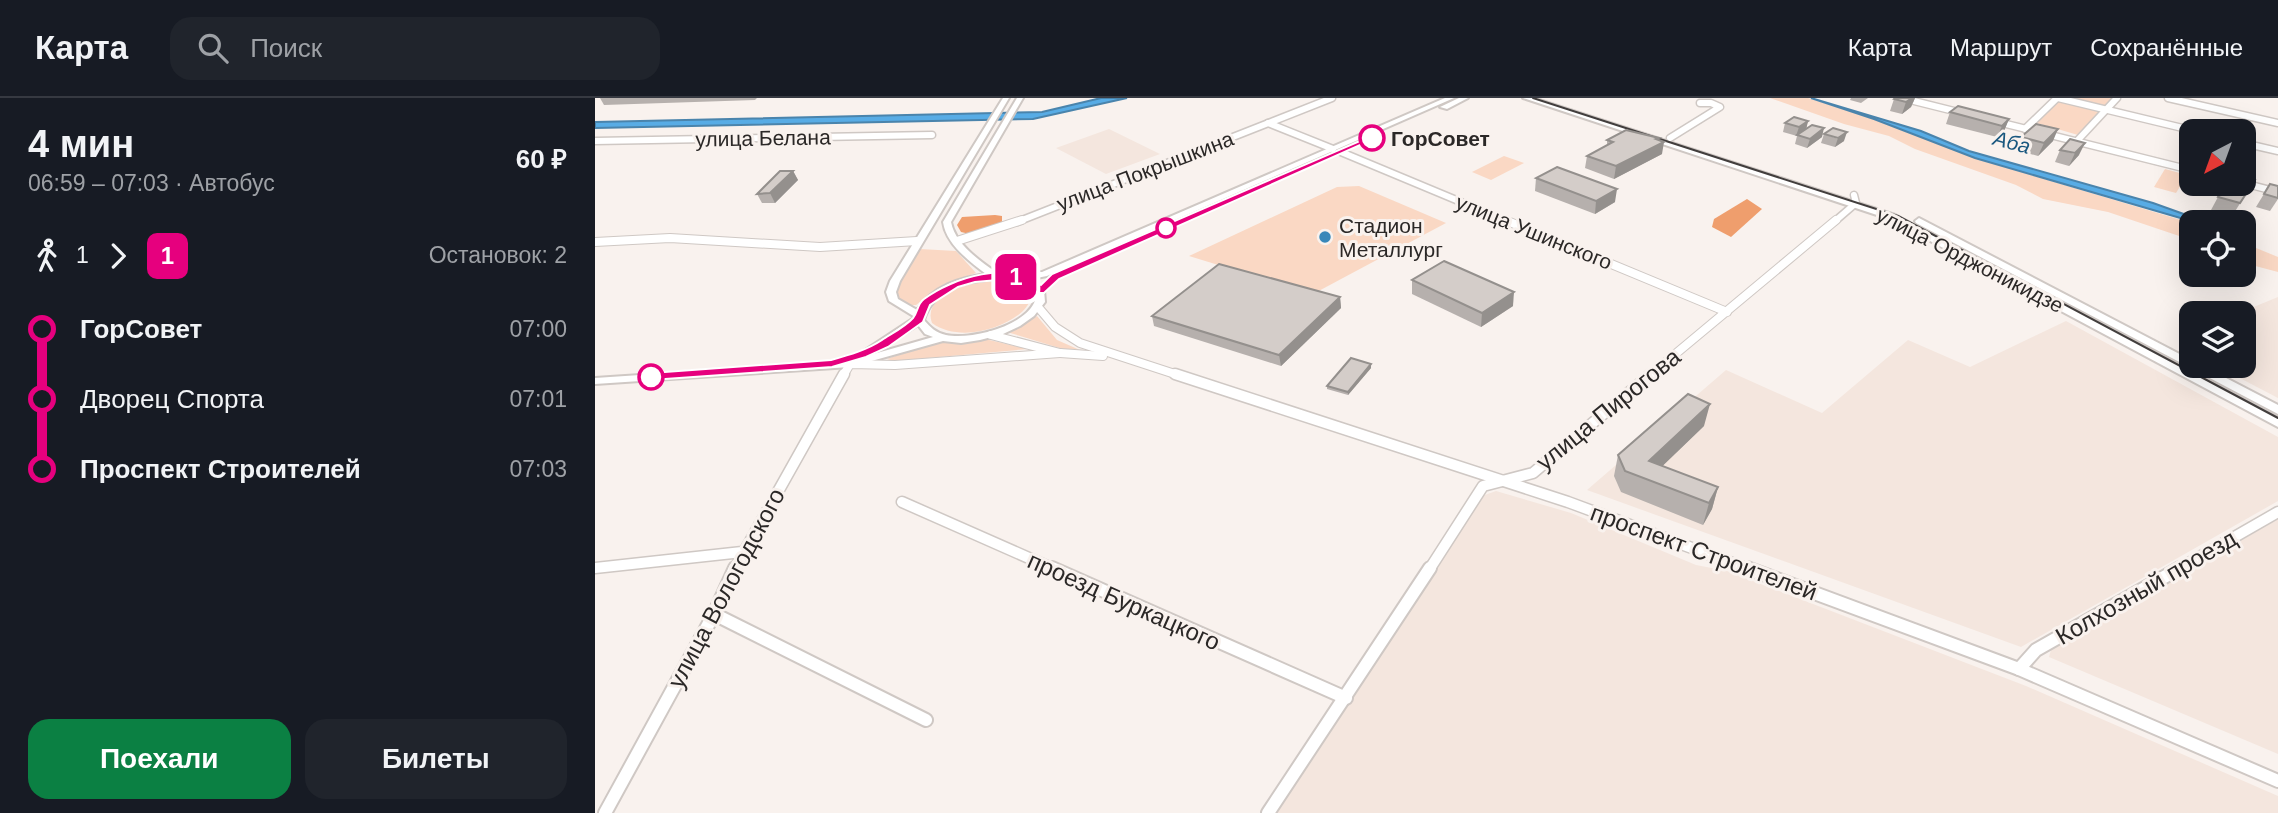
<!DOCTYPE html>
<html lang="ru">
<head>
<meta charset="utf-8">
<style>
	:root { --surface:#171b24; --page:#20242c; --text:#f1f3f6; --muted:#9ea1a6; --line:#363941; --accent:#0b8043 }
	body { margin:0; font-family:Helvetica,sans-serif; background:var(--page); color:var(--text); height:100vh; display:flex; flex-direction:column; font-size:26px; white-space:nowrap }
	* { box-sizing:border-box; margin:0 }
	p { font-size:23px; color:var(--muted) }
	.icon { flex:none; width:38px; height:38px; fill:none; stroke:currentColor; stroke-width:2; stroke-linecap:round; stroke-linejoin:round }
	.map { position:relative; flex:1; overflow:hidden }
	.details { display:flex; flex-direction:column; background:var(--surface); width:595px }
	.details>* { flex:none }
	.badge { padding:0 14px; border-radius:10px; font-size:24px; line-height:46px }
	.needle { width:46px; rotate:221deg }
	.fabs { position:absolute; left:1584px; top:21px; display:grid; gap:14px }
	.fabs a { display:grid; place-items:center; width:77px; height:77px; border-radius:14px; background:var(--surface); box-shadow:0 7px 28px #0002; font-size:35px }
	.map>.badge { position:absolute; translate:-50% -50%; box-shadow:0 0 0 4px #fff }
	.legs { display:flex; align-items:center; gap:10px; height:77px; padding:0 28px; font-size:23px }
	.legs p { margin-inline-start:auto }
	.head { display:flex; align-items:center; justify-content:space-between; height:119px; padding:0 28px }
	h1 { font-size:38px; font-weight:700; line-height:52px }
	.primary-button { display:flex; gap:14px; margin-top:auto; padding:14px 28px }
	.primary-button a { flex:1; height:80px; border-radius:21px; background:var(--accent); color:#fff; font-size:28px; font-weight:700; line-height:80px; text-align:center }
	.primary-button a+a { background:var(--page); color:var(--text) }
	ul { padding:0 28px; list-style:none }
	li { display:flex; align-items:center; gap:24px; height:70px; font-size:26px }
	li i { display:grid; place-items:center; width:10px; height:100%; margin:0 9px; background:currentColor }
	li i::after { content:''; width:18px; height:18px; margin:-9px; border:5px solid; border-radius:50%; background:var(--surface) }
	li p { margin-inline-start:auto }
	li:first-child i { background:linear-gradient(#0000 50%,currentColor 0) }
	li:last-child i { background:linear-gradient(currentColor 50%,#0000 0) }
	header { display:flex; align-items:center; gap:42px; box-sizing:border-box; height:98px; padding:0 35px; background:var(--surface); border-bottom:2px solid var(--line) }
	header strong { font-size:33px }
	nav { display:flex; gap:38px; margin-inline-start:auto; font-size:24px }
	.search { width:490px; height:63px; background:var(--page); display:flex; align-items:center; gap:18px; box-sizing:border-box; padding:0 24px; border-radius:21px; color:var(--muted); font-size:26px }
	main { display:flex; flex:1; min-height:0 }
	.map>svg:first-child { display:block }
	.built { fill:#f4e6de }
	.green { fill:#fad8c4 }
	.forest { fill:#ef9e6d }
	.water { fill:#58ace5; stroke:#4a84ac; stroke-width:2 }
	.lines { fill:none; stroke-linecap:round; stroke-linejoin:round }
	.minor-far3-casing { stroke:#cfc8c4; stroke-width:9 }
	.minor-far2-casing { stroke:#cfc8c4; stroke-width:10 }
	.minor-far1-casing { stroke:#cfc8c4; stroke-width:13 }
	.minor-casing { stroke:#cfc8c4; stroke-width:16 }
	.major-casing { stroke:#cfc8c4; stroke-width:4 }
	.minor-far3 { stroke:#fff; stroke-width:6 }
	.minor-far2 { stroke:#fff; stroke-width:8 }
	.minor-far1 { stroke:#fff; stroke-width:10 }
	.minor { stroke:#fff; stroke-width:12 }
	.major { fill:#fff; fill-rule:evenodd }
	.tram { stroke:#423e3d; stroke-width:2 }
	.wall { fill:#b6b0ad }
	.shaded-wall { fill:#94908d }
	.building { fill:#d4cdc9; stroke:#94908d; stroke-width:2 }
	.line-1 { fill:#e6007e; stroke:#fff; stroke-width:2 }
	.stop-1-dot { fill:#fff; stroke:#e6007e; stroke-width:3.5 }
	.poi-dot { fill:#3987b9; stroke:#f9f2ee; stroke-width:2.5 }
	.labels { text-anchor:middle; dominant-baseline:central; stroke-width:6; stroke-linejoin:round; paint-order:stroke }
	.far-street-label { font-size:21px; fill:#2b2827; stroke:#f9f2ee }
	.far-stop-label { font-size:21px; font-weight:bold; fill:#2b2827; stroke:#f9f2ee; text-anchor:start }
	.far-water-label { font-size:21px; font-style:italic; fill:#1a587f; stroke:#f9f2ee }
	.far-poi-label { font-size:21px; fill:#2b2827; stroke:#f9f2ee; text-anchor:start }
	.street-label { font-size:24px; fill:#2b2827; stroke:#f9f2ee }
</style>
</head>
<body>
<header>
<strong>Карта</strong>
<div class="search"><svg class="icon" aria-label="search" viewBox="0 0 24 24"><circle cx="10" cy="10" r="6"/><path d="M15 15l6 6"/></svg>Поиск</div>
<nav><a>Карта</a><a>Маршрут</a><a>Сохранённые</a></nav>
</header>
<main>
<section class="details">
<div class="head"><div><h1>4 мин</h1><p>06:59 – 07:03 · Автобус</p></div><b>60 ₽</b></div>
<div class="legs"><svg class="icon" aria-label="walk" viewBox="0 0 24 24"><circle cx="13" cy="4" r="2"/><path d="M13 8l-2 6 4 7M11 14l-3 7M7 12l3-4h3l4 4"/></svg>1<svg class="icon" aria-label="forward" viewBox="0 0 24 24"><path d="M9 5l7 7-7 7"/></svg><b class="badge" style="background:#e6007e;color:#fff">1</b><p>Остановок: 2</p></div>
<ul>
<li><i style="color:#e6007e"></i><b>ГорСовет</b><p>07:00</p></li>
<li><i style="color:#e6007e"></i><span>Дворец Спорта</span><p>07:01</p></li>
<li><i style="color:#e6007e"></i><b>Проспект Строителей</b><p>07:03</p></li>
</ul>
<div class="primary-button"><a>Поехали</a><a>Билеты</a></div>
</section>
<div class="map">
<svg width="1683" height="715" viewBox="0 0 1683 715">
	<rect width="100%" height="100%" fill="#f9f2ee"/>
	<!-- built -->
	<g class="built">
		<polygon points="514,31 565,56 511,76 461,50"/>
		<polygon points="1683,199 1683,300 1639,277 1635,279 1612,268 1648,268 1648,215 1644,215"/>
		<polygon points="1471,223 1683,339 1683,403 1426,549 992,392 1131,272 1227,315 1313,242 1375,269"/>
		<polygon points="901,393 976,415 1101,467 1132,473 1431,588 1683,698 1683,715 677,715 887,398"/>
		<polygon points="1683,421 1683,656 1454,559 1456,552"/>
	</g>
	<!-- green -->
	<g class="green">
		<polygon points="1175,0 1213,0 1279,21 1380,60 1596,125 1596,142 1513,114 1448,101 1421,87 1320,51 1294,38 1249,26"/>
		<polygon points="1468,0 1518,0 1483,37 1442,25"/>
		<polygon points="909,58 929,65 896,82 877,74"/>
		<polygon points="1570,71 1592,77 1581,95 1559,89"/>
		<polygon points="764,88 851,125 718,196 594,158 742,89"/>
		<polygon points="1649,145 1683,159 1683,174 1649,165"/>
		<polygon points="325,151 361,153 381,175 349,186 321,207 315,207 304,200 302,191 306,181"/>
		<path d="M401 182C489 189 385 260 337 225 326 194 381 184 401 182Z"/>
		<polygon points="442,218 462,242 485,252 468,251 412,234"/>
		<polygon points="390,241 433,251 299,263 292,261 336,245"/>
	</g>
	<!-- forest -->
	<g class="forest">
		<polygon points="1152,101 1167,111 1136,139 1117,129 1119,121"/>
		<polygon points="400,117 407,118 407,125 375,136 366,134 362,127 367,119"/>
	</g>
	<!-- water -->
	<g class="water">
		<polygon points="506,0 532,0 438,21 0,30 0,24 447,14"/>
		<polygon points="1216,0 1326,33 1374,53 1558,105 1611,124 1599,124 1380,60 1279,21"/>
	</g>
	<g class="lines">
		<defs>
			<g id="minor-far3">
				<polyline points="1307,0 1367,15"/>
				<polyline points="1463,0 1600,33"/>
				<polyline points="1573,0 1683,25"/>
				<polyline points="1399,23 1596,72"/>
				<polyline points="673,25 738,51"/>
				<polyline points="1430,31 1462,0"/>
				<polyline points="1075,40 1125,9 1116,5 1105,5"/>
				<polyline points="0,43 337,37"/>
				<polyline points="1482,43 1522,0"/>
				<polyline points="1648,45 1683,53"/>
				<polyline points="746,54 914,124"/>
				<polyline points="1648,85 1683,94"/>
				<polyline points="422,124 737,0"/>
				<polyline points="1239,124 1261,105 1259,97"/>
			</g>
			<g id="minor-far2">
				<polyline points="910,122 1132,214"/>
				<polyline points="362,143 427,122"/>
				<polyline points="0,144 75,140 225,149 322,143"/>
				<polyline points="443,209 460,229 485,245 586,278"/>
				<polyline points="396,237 465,255 508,258"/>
				<polyline points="248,278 255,266 300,267 465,255"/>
				<polyline points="1054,278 1241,122"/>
			</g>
			<g id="minor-far1">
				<polyline points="580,276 973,404 1156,472"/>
				<polyline points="307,404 461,472"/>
				<polyline points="0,470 147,454"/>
				<polyline points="139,472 249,276"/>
				<polyline points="834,472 888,388 938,375 1056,276"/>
				<polyline points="1582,472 1683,414"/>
			</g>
			<g id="minor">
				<polyline points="457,470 751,600"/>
				<polyline points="1152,470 1424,571 1683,683"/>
				<polyline points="119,516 331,622"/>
				<polyline points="1424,571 1441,552 1585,470"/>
				<polyline points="10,715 119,516 140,470"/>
				<polyline points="673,715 835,470"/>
			</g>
			<g id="major">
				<path d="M408 0H414L305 183 301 194 303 201 322 212C338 188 363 180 391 176 374 163 351 146 348 124L422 0H428L356 124C360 146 385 163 402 175L447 174 850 0H859L452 178 436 181 449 192 450 204 439 218 425 228 408 236 385 242 366 245 348 243 255 269 0 286V280L254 263 338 239 330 236 323 227 278 255H270L269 253 319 220 320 219 294 203 291 194 295 183ZM412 181C424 181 447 188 439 205 427 229 375 242 351 237 341 235 335 229 329 222 339 187 381 181 412 181Z"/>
				<polygon points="864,0 873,0 852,11 845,9"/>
				<polygon points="928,0 938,0 1300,117 1683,320 1683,329 1294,121"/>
				<polygon points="1324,120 1596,262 1596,268 1608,268 1683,307 1683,316 1321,125 1320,123"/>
			</g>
		</defs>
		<!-- minor-far3 casing -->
		<use href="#minor-far3" class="minor-far3-casing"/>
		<!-- minor-far2 casing -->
		<use href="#minor-far2" class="minor-far2-casing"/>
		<!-- minor-far1 casing -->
		<use href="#minor-far1" class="minor-far1-casing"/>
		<!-- minor casing -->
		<use href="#minor" class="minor-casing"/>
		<!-- major casing -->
		<use href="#major" class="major-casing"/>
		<!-- minor-far3 -->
		<use href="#minor-far3" class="minor-far3"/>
		<!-- minor-far2 -->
		<use href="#minor-far2" class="minor-far2"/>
		<!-- minor-far1 -->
		<use href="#minor-far1" class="minor-far1"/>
		<!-- minor -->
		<use href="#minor" class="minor"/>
		<!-- major -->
		<use href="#major" class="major"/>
		<!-- tram -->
		<polyline class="tram" points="938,0 1303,118 1683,320"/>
	</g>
	<!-- wall -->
	<g class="wall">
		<polygon points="5,0 162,0 160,2 9,7"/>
		<polygon points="1256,0 1273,0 1266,5 1255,2"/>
		<polygon points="1300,0 1320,0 1316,9 1307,16 1295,13 1299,1"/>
		<polygon points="1355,14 1414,21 1409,33 1402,39 1351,26"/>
		<polygon points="1213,23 1211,31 1227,39 1212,50 1200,46 1202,38 1188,34 1190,25"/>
		<polygon points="1229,36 1249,43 1240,49 1226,45"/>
		<polygon points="1426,39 1458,43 1443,58 1421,52"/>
		<polygon points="1064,40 1067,56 1019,81 990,70 992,58 1012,47 1012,42"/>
		<polygon points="1465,52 1484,57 1474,68 1460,64"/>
		<polygon points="198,73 203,82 180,105 167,105 162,96"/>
		<polygon points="941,80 1020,104 1000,116 940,93"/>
		<polygon points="1660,82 1637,118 1616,112 1623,99"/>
		<polygon points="1675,86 1683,88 1683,101 1675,113 1661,109"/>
		<polygon points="817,182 918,208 886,229 817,196"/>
		<polygon points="745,199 746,210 686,268 559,228 557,218"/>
		<polygon points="776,266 776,270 753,297 732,291 732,288"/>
		<polygon points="1109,328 1067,368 1123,389 1117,411 1108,427 1026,394 1019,378 1023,357"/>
	</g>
	<!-- shaded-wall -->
	<g class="shaded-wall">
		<polygon points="1317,0 1320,0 1316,9 1307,16 1311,4"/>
		<polygon points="1414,21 1409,33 1402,39 1407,28"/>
		<polygon points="1213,23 1211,32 1201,38 1204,29"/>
		<polygon points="1229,30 1227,39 1212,50 1215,41"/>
		<polygon points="1463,31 1458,43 1443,58 1449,45"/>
		<polygon points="1252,34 1249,43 1240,49 1243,40"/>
		<polygon points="1064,40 1062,47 1069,44 1067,56 1019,81 1021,68"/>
		<polygon points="1490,45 1484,57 1474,68 1480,55"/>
		<polygon points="198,73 203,82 180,105 175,95"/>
		<polygon points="1022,91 1020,104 1000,116 1001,103"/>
		<polygon points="919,194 918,208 886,229 887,215"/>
		<polygon points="745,199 746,210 686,268 684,257"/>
		<polygon points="776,266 776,270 753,297 753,294"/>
		<polygon points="1115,306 1109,328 1053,382 1054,363"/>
		<polygon points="1123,389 1117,411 1108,427 1114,405"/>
	</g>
	<!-- building -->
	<g class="building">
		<polygon points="1300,0 1317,0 1311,4 1299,1"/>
		<polygon points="1363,8 1414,21 1407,28 1355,14"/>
		<polygon points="1199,19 1213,23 1204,29 1190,25"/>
		<polygon points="1441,26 1463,31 1449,45 1426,39"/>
		<polygon points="1217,27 1229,30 1215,41 1202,37"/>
		<polygon points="1238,30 1252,34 1243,40 1229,36"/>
		<polygon points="1031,32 1064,40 1061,41 1069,44 1021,68 992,58 1018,44 1012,42"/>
		<polygon points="1475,41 1490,45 1480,55 1465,52"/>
		<polygon points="962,69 1022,91 1001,103 941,80"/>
		<polygon points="185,73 198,73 175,95 162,96"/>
		<polygon points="1648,79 1660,82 1645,105 1623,99 1633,86 1648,86"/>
		<polygon points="1675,86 1683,88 1683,100 1669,96"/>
		<polygon points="849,163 919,194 887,215 817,182"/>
		<polygon points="624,166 745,199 684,257 557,218"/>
		<polygon points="756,260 776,266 753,294 732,288"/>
		<polygon points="1093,296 1115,306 1054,363 1123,389 1114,405 1030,373 1023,357"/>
	</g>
	<!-- line-1 -->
	<path class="line-1" d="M774 39 781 40 464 181 449 195H441L436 188 415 181 380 184 363 189 335 207 328 224 293 249 271 259 237 269 56 282 50 279 56 275 236 262C254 257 272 252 287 242 296 236 311 228 318 220 323 214 322 206 329 201 357 180 416 161 446 187L457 176Z"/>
	<!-- markers -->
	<g class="stop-1-dot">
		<circle cx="777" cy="40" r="12"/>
		<circle cx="571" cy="130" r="9"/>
		<circle cx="56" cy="279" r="12"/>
	</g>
	<circle class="poi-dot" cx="730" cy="139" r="7"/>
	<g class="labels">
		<!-- far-street labels -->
		<g class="far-street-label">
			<text transform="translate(168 40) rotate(-1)">улица Белана</text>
			<text transform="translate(550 73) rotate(-21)">улица Покрышкина</text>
			<text transform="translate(939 134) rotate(22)">улица Ушинского</text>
			<text transform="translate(1375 162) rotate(27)">улица Орджоникидзе</text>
		</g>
		<!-- far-stop labels -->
		<g class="far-stop-label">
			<text x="796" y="40">ГорСовет</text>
		</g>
		<!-- far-water labels -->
		<g class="far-water-label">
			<text transform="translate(1417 44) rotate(15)">Аба</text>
		</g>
		<!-- far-poi labels -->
		<g class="far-poi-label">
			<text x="744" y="127">Стадион<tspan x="744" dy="24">Металлург</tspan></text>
		</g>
		<!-- street labels -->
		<g class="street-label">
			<text transform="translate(1013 311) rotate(-39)">улица Пирогова</text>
			<text transform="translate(1109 454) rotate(20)">проспект Строителей</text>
			<text transform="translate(1551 489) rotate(-30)">Колхозный проезд</text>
			<text transform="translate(131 490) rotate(-62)">улица Вологодского</text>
			<text transform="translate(529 503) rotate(24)">проезд Буркацкого</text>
		</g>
	</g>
</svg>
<div class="fabs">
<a><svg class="needle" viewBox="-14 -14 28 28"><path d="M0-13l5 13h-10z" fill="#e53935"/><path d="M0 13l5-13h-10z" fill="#9ea1a6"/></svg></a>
<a><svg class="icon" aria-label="locate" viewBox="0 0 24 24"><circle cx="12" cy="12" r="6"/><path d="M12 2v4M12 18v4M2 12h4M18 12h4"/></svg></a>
<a><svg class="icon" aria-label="layers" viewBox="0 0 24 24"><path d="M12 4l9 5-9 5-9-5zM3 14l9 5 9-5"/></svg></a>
</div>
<b class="badge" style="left:421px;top:179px;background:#e6007e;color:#fff">1</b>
</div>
</main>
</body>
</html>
